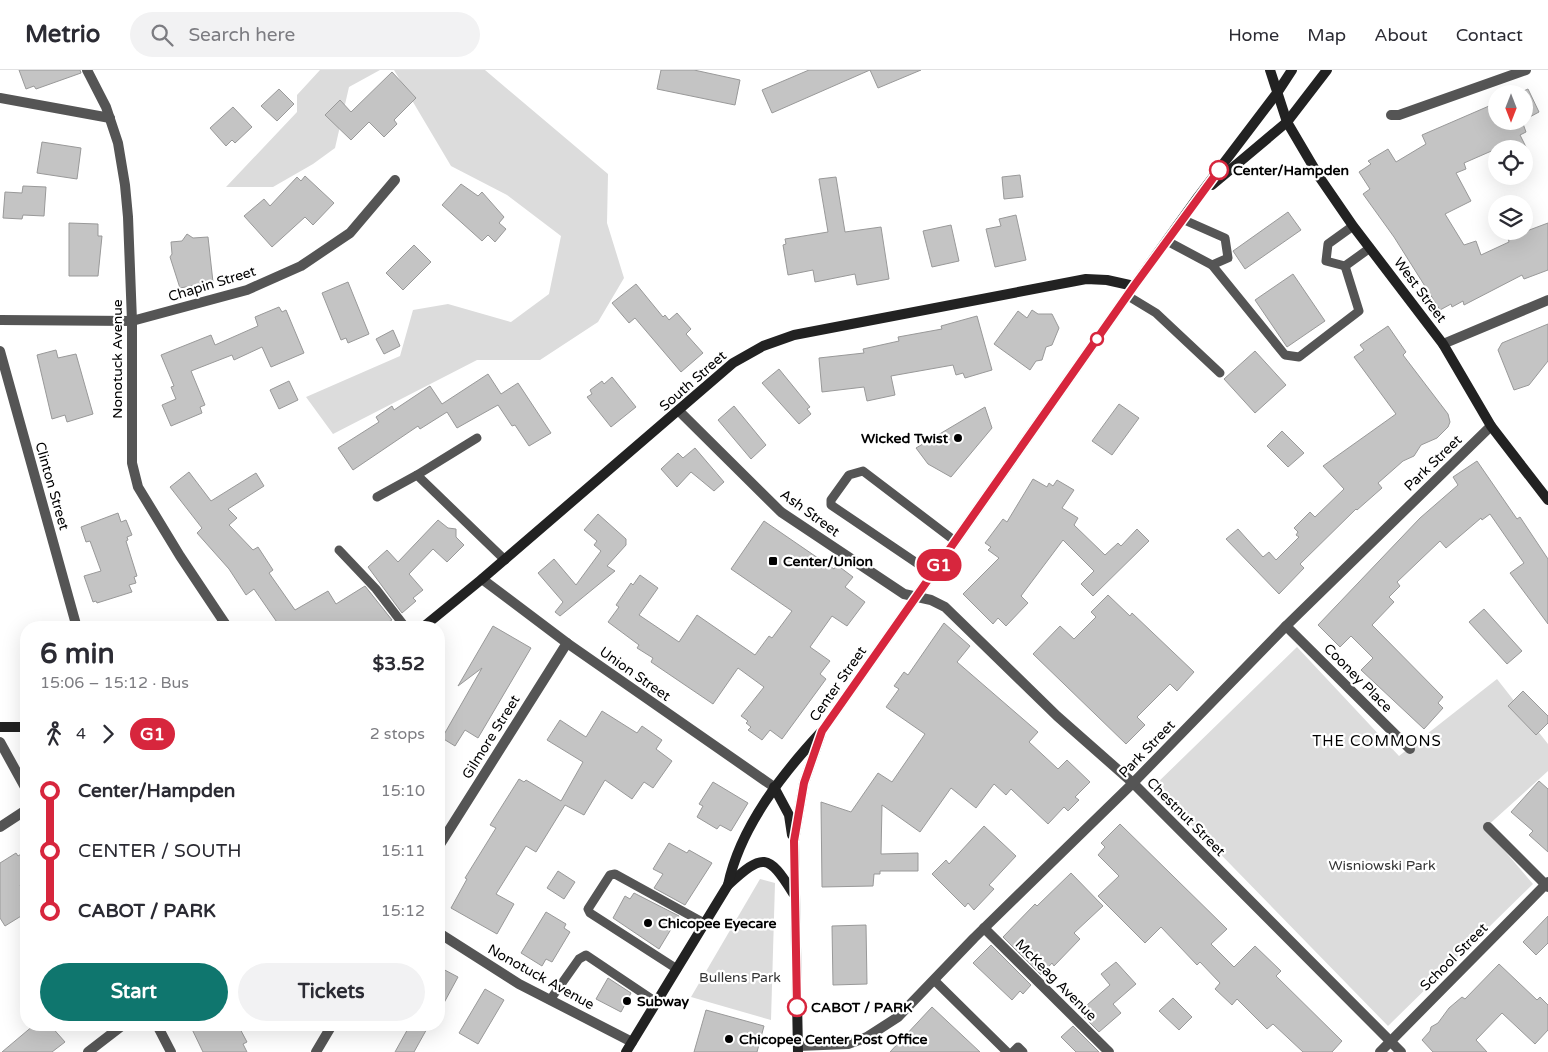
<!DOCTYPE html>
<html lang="en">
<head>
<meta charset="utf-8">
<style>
	:root { --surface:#fff; --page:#f2f2f3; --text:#2b2b33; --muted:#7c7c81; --line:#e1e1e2; --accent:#0f766e }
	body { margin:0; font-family:"Varela Round",sans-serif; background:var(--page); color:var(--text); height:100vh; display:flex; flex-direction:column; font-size:19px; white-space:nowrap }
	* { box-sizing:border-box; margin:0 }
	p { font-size:16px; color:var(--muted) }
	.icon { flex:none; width:28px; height:28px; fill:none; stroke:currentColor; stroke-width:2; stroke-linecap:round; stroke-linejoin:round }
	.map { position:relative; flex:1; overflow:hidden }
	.panel { position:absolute; left:20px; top:551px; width:425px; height:410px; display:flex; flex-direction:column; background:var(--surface); border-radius:20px; box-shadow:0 5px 20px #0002 }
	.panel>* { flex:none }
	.badge { padding:0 10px; border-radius:16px; font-size:18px; line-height:32px }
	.needle { width:32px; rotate:180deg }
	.fabs { position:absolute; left:1488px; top:15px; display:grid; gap:10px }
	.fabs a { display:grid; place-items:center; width:45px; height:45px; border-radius:50%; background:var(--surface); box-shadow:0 5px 20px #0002; font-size:25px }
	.map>.badge { position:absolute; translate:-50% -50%; box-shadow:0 0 0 2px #fff }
	.legs { display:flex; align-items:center; gap:8px; height:55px; padding:0 20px; font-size:16px }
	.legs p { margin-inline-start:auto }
	.headline { display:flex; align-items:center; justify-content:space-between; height:85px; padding:0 20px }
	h1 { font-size:28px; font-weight:700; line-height:38px }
	.cta { display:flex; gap:10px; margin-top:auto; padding:10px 20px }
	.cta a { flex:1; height:58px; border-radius:30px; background:var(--accent); color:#fff; font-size:20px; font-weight:700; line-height:58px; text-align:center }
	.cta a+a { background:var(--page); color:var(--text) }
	ul { padding:0 20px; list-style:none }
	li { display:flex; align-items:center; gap:18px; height:60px; font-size:19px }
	li i { display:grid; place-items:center; width:8px; height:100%; margin:0 6px; background:currentColor }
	li i::after { content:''; width:12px; height:12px; margin:-6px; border:4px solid; border-radius:50%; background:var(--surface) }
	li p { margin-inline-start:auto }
	li:first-child i { background:linear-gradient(#0000 50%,currentColor 0) }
	li:last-child i { background:linear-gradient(currentColor 50%,#0000 0) }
	header { display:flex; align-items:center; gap:30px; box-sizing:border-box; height:70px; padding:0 25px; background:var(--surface); border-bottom:1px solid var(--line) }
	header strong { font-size:24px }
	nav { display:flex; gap:28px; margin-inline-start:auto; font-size:18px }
	.search { width:350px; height:45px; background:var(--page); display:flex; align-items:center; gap:12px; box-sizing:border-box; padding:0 18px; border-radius:28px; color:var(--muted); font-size:19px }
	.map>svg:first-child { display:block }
	.green { fill:#dcdcdc }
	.building { fill:#c4c4c4; stroke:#999 }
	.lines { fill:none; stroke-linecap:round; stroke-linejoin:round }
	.lane { stroke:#555; stroke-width:9 }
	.street { stroke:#555; stroke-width:10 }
	.secondary { stroke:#222; stroke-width:10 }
	.line-1-casing { stroke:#fff; stroke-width:11 }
	.line-1 { stroke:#d7263d; stroke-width:8 }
	.stop-1-dot { fill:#fff; stroke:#d7263d; stroke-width:2.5 }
	.poi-dot { fill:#000; stroke:#fff; stroke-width:2 }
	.labels { text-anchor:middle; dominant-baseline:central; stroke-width:4.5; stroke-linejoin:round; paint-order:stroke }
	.stop-label { font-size:14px; font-weight:bold; fill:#000; stroke:#fff; text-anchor:start }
	.street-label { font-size:14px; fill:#000; stroke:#fff }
	.poi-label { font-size:14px; font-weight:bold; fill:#000; stroke:#fff; text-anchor:start }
	.park-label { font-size:14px; fill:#333; stroke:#fff }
	.neighbourhood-label { font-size:15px; letter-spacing:1px; fill:#000; stroke:#fff }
</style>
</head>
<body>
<header>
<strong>Metrio</strong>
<div class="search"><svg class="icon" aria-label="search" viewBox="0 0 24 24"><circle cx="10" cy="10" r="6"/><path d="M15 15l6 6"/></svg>Search here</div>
<nav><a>Home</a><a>Map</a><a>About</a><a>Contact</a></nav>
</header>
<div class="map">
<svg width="1548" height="982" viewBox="0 0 1548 982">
	<rect width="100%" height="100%" fill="#fff"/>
	<!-- green -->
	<g class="green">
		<polygon points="320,0 380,0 349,17 335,78 313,94 273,117 226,117 297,42 297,25"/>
		<polygon points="394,0 485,0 608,104 607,153 624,208 598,252 540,290 477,290 333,364 306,327 400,286 413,240 448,234 511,252 549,224 561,166 507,125 451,96"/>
		<polygon points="1297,577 1399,686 1497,609 1548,674 1548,701 1485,758 1533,814 1388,956 1154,716"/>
		<polygon points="760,809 775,813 771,950 691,927"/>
	</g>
	<!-- building -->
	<g class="building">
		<polygon points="19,0 80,0 81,3 36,19 34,16 26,19"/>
		<polygon points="661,0 694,0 740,10 735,35 657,19"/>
		<polygon points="809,0 921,0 878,18 870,0 772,43 762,20"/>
		<polygon points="392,2 416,28 394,50 397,54 384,67 369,52 351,70 325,45 340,30 351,42"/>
		<polygon points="279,19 294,34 277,51 261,36"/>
		<polygon points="1528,19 1539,42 1524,50 1524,24 1517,24"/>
		<polygon points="1496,33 1496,51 1522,51 1526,62 1520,65 1527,79 1496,79 1464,93 1466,99 1456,103 1471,131 1445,144 1464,175 1476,171 1481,185 1509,172 1508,168 1548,153 1548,200 1524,209 1522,205 1464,235 1463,231 1452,237 1451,234 1440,240 1394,167 1363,124 1370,119 1359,102 1371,94 1368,91 1388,79 1396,92 1426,74 1422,65"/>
		<polygon points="233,37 252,57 235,73 232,70 226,76 210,58"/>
		<polygon points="42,72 81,78 77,109 37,103"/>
		<polygon points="1020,105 1023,127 1004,129 1002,107"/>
		<polygon points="305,106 334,133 313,155 305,147 272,177 244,146 264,129 270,136 297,107 301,111"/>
		<polygon points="836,107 845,162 881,157 889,209 857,215 855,204 815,212 813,200 788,205 783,175 786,174 785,169 828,162 819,109"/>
		<polygon points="461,114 478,126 482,122 504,147 499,153 506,159 495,172 488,165 482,171 442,135"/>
		<polygon points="23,116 46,117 44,146 23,145 22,149 3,148 5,122 22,123"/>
		<polygon points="1288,142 1301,160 1245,199 1233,181"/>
		<polygon points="1016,145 1026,190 995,197 986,159 1001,156 999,149"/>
		<polygon points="69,153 98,154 98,166 102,166 98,206 69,206"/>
		<polygon points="951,155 959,191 932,197 923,161"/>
		<polygon points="187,164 193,168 208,167 213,212 180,218 170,187 172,184 171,172 182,171"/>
		<polygon points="414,175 431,192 403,220 386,203"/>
		<polygon points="1293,204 1325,251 1287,277 1255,230"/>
		<polygon points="348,212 369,264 348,273 346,268 341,270 322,223"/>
		<polygon points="636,214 663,247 665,245 669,250 677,243 691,259 686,264 703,283 681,302 635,248 629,253 612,233"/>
		<polygon points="279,237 282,242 286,240 304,283 271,297 262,277 234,290 232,285 191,301 205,335 200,337 202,343 171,356 162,335 176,329 171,317 174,316 161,285 211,265 215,275 258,256 255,247"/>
		<polygon points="1032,240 1038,244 1052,244 1059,258 1052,275 1046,277 1042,290 1036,291 1030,300 994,274 1018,241 1027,248"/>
		<polygon points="977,246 992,300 965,308 963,303 956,305 953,295 891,306 895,325 867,331 864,317 822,322 819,288 864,283 863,279 899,271 898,267 942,259 941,256"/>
		<polygon points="1548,254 1548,291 1529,315 1514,320 1498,280 1502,273"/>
		<polygon points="1388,256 1406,282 1403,285 1448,344 1450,352 1448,357 1437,368 1421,375 1414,386 1403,391 1378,413 1382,418 1357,440 1356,439 1300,494 1304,498 1279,524 1226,469 1238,459 1263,487 1269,482 1276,490 1299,467 1296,465 1298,462 1294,458 1310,442 1315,447 1344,419 1323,396 1396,344 1354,287 1364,280 1360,275"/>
		<polygon points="393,260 400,276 384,284 376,269"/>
		<polygon points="56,280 58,288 76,284 93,344 67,352 65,345 52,349 37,285"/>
		<polygon points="1255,281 1286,315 1255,343 1224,309"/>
		<polygon points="779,299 810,337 807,339 811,344 799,354 762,313"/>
		<polygon points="488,304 501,324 518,313 551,363 529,376 515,355 512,356 498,335 457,358 447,342 420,359 418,356 353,400 338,378 379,352 376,347 392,336 394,340 430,316 442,334"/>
		<polygon points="612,307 636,337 611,357 587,327 592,324 590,320 602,311 604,314"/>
		<polygon points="289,311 298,330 279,339 270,320"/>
		<polygon points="1119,334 1139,348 1112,385 1092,371"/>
		<polygon points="734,336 766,375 751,389 718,350"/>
		<polygon points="985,337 992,358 951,407 928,394 916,378"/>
		<polygon points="1282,361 1304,383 1288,397 1267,376"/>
		<polygon points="695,378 724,412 714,421 691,402 677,417 661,399 678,383 683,388"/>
		<polygon points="1477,391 1517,449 1520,447 1548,489 1548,554 1510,503 1524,493 1490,444 1482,450 1481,448 1446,478 1440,471 1397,512 1400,516 1389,527 1394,532 1372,555 1443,627 1438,633 1443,638 1424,659 1361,600 1373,588 1351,566 1340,577 1318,555 1420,448 1458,415 1453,407"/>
		<polygon points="189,402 211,431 256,403 264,416 228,439 237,448 229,455 253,480 258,477 273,500 269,503 295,540 328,521 336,534 365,516 392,550 378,558 281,558 254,519 246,525 229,499 197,463 202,458 170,417"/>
		<polygon points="1033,409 1047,417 1049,413 1053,416 1057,410 1074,420 1062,438 1078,448 1074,455 1105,485 1118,473 1121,476 1137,459 1149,471 1093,526 1081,514 1094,501 1063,470 1021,526 1028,533 1006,556 998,548 993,554 963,524 999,488 988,480 991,477 985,473 1003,449 1007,452"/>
		<polygon points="118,443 121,452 126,450 132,465 127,467 128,470 126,471 137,506 134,507 136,513 129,515 132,522 97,533 96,531 93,532 84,506 101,501 90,471 86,472 81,457"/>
		<polygon points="598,444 626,469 626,475 607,496 615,501 560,546 555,542 563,532 538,503 554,489 576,515 601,481 594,475 597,471 584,460"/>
		<polygon points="438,450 448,458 456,459 456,467 464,475 447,492 433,479 409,504 423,520 413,528 416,531 402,543 368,497 387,480 398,492"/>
		<polygon points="764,451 834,499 837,495 853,507 845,517 865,532 847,556 832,546 810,577 830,591 820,604 826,609 782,669 770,660 762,670 748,660 751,657 746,653 748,651 741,646 764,617 738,598 713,634 651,592 653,588 637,578 639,575 608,552 619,537 616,535 631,513 633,515 640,505 658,518 639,545 679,572 697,545 755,585 769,566 772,568 792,541 731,499"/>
		<polygon points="1108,525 1130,546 1132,543 1194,602 1177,621 1170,614 1137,647 1145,655 1126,674 1033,584 1060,556 1074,569 1096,547 1091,542"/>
		<polygon points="1484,539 1522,581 1507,594 1469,552"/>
		<polygon points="944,553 970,576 957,592 1038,662 1029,672 1058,699 1067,690 1090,712 1075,727 1079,730 1068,741 1064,737 1048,754 1011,719 1006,725 994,714 976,738 951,718 920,762 882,735 881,784 918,783 918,801 880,801 880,804 874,804 873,816 822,817 821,732 851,742 878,703 892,712 925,664 886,637 899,619 894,616 904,602 908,605"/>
		<polygon points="493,556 531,578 478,668 465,660 455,676 442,668 482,598 458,616"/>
		<polygon points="1523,621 1548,646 1548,653 1536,665 1508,636"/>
		<polygon points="602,641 637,663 642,656 662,670 656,679 672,691 653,718 644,712 632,729 605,710 584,745 565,735 536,782 526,776 496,824 514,834 497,864 451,838 467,809 465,808 496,758 490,755 519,709 524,712 526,710 561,731 583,692 547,670 560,650 586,667"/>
		<polygon points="1539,711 1548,719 1548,782 1529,765 1533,761 1511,742"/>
		<polygon points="713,712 748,733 731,761 720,755 717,759 697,747 703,736 699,734"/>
		<polygon points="1120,754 1227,859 1211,874 1234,897 1255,876 1281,901 1276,906 1342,971 1332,982 1303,982 1273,954 1267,959 1237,929 1232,935 1215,919 1220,913 1200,892 1197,895 1161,857 1145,873 1098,826 1119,806 1098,785 1105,777 1101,773"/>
		<polygon points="984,756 1016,786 989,815 994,819 974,840 968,833 965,837 932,804 946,790 949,794"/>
		<polygon points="669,773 687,783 689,780 712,793 685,835 654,818 663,804 653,799"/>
		<polygon points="26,781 26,812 20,815 26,826 26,843 5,856 0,848 0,793 16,783 18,786"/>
		<polygon points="558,801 575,812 564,829 547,818"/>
		<polygon points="1071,803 1103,836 1074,863 1080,869 1054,896 1052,893 1041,905 1003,867 1035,834 1037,836"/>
		<polygon points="634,823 679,846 659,879 613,848 625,826 630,829"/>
		<polygon points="546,842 566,854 564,858 570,862 552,892 546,889 542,896 521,883"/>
		<polygon points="1548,846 1548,873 1536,885 1523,872"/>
		<polygon points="866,855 867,914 833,915 832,856"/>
		<polygon points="991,875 1031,915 1023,924 1020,921 1012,930 973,893"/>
		<polygon points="1116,892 1136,914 1113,934 1121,943 1099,962 1083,946 1090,939 1087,935 1110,915 1101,904"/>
		<polygon points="1499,894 1537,930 1540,927 1548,935 1548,960 1535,974 1502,943 1476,970 1487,982 1433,982 1422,970 1430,961 1431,957 1438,953 1449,938 1462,927 1465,929"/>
		<polygon points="439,897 458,907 439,942"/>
		<polygon points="608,908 631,923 621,942 596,929"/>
		<polygon points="485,919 504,930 478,974 459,963"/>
		<polygon points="1173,928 1192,947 1179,960 1159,941"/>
		<polygon points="932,937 980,982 890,982"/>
		<polygon points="706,940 764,956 757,982 694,982"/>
		<polygon points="34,955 50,955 65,972 52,982 2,982"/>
		<polygon points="190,955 238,955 247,972 243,974 247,982 203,982"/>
		<polygon points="410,955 429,955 414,982 395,982"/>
		<polygon points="1073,956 1099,982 1076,982 1061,967"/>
	</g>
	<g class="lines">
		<!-- lane -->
		<g class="lane">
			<polyline points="1182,149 1225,168 1228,188 1212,195"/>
			<polyline points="1353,156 1328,174 1326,191 1345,196 1370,178"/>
			<polyline points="1167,171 1212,195 1285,285 1299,287 1359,241 1345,196"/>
			<polyline points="1128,226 1156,243 1220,303"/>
			<polyline points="417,405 477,368"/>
			<polyline points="377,427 417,405 505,490"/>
			<polyline points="339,480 376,519 406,558"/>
			<polyline points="933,504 831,435 831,430 849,405 863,401 955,471"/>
			<polyline points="677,899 590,843 588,839 610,805 615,804 704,853"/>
			<polyline points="934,910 1007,982"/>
			<polyline points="550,930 579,889 586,885 656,932"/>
			<polyline points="1013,982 1018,977 1023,982"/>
		</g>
		<!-- street -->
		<g class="street">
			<polyline points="87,0 106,37 118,73 125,115 128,147 132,251 132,393 138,417 180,486 228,558"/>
			<polyline points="0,28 110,48"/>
			<polyline points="1391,45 1399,45 1526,0"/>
			<polyline points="0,250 132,251 247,220 301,196 350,163 395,110"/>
			<polyline points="1443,274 1548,230"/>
			<polyline points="0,281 77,558"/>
			<polyline points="679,341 781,442 904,524 931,530 945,537 1057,646 1133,713 1401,982"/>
			<polyline points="482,509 567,573 774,717"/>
			<polyline points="1286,556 1410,679"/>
			<polyline points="0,672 26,719"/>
			<polyline points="0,757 26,740"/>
			<polyline points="1488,757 1548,817"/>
			<polyline points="439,776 567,573"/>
			<polyline points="984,858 1109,982"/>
			<polyline points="439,863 519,914 632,972"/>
			<polyline points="157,955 171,982"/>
			<polyline points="798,976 848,974 867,967 898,947 974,868 1133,713 1286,556 1491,356"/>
			<polyline points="88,982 123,955"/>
			<polyline points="316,982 332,955"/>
			<polyline points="1380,982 1548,812"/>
		</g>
		<!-- secondary -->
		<g class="secondary">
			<polyline points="1270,0 1287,52 1320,108 1353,156 1443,274 1491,356 1548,430"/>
			<polyline points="1212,115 1287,52 1327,0"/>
			<polyline points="422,558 482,509 733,293 763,276 794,265 1086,209 1107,210 1134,216"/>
			<polyline points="0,657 26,657"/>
			<polyline points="774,717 789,745 792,765"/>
			<path d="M728 815C763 783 768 783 793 823"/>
			<path d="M626 982 728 815C740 757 783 703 822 661L1134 216 1198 127 1277 23 1292 0"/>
			<polyline points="798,982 794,771 804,713 821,664"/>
		</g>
	</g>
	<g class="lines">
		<defs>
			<polyline id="line-1" points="797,937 794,771 804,713 822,661 1134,216 1219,100"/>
		</defs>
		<!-- line-1 casing -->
		<use href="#line-1" class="line-1-casing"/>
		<!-- line-1 -->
		<use href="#line-1" class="line-1"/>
	</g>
	<!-- markers -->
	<g class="stop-1-dot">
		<circle cx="1219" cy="100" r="9"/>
		<circle cx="1097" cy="269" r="6"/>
		<circle cx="797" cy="937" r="9"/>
	</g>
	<g class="poi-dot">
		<circle cx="958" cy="368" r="5"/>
		<rect x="768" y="486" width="10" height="10" rx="2.5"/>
		<circle cx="648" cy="853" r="5"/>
		<circle cx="627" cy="931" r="5"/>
		<circle cx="729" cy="969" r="5"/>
	</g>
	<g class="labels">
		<!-- stop labels -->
		<g class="stop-label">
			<text x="1233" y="100">Center/Hampden</text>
			<text x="811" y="937">CABOT / PARK</text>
		</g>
		<!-- street labels -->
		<g class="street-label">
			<text transform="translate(212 214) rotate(-17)">Chapin Street</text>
			<text transform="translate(1420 220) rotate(53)">West Street</text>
			<text transform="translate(117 289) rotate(-90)">Nonotuck Avenue</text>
			<text transform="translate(693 311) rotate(-41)">South Street</text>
			<text transform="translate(1433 393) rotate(-44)">Park Street</text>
			<text transform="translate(52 416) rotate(74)">Clinton Street</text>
			<text transform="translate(810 443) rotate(36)">Ash Street</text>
			<text transform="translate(635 604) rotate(35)">Union Street</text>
			<text transform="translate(1358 608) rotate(45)">Cooney Place</text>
			<text transform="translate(838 614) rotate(-55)">Center Street</text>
			<text transform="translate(491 667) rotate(-58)">Gilmore Street</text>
			<text transform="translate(1147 679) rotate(-46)">Park Street</text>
			<text transform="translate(1186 747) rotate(45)">Chestnut Street</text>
			<text transform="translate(1454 887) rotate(-45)">School Street</text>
			<text transform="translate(541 907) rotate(29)">Nonotuck Avenue</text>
			<text transform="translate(1056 910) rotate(45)">McKeag Avenue</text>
		</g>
		<!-- poi labels -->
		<g class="poi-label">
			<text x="948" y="368" text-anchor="end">Wicked Twist</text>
			<text x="783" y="491">Center/Union</text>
			<text x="658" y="853">Chicopee Eyecare</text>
			<text x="637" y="931">Subway</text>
			<text x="739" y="969">Chicopee Center Post Office</text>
		</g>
		<!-- park labels -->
		<g class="park-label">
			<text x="1382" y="795">Wisniowski Park</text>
			<text x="740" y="907">Bullens Park</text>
		</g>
		<!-- neighbourhood labels -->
		<g class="neighbourhood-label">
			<text x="1377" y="671">THE COMMONS</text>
		</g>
	</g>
</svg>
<div class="fabs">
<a><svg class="needle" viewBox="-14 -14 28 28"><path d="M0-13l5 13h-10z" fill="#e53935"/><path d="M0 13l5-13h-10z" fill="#7c7c81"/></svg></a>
<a><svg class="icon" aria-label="locate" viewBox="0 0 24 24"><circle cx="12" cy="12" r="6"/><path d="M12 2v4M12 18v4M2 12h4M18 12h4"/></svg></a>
<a><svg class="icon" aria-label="layers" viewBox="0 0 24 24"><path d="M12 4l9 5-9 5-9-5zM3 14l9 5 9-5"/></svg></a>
</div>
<b class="badge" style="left:939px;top:495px;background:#d7263d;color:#fff">G1</b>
<section class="panel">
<div class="headline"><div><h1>6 min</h1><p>15:06 – 15:12 · Bus</p></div><b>$3.52</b></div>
<div class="legs"><svg class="icon" aria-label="walk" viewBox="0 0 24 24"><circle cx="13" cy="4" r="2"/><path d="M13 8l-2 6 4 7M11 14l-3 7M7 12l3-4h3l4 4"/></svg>4<svg class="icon" aria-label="forward" viewBox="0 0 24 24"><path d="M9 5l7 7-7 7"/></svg><b class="badge" style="background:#d7263d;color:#fff">G1</b><p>2 stops</p></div>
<ul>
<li><i style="color:#d7263d"></i><b>Center/Hampden</b><p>15:10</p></li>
<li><i style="color:#d7263d"></i><span>CENTER / SOUTH</span><p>15:11</p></li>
<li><i style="color:#d7263d"></i><b>CABOT / PARK</b><p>15:12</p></li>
</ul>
<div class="cta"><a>Start</a><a>Tickets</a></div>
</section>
</div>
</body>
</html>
